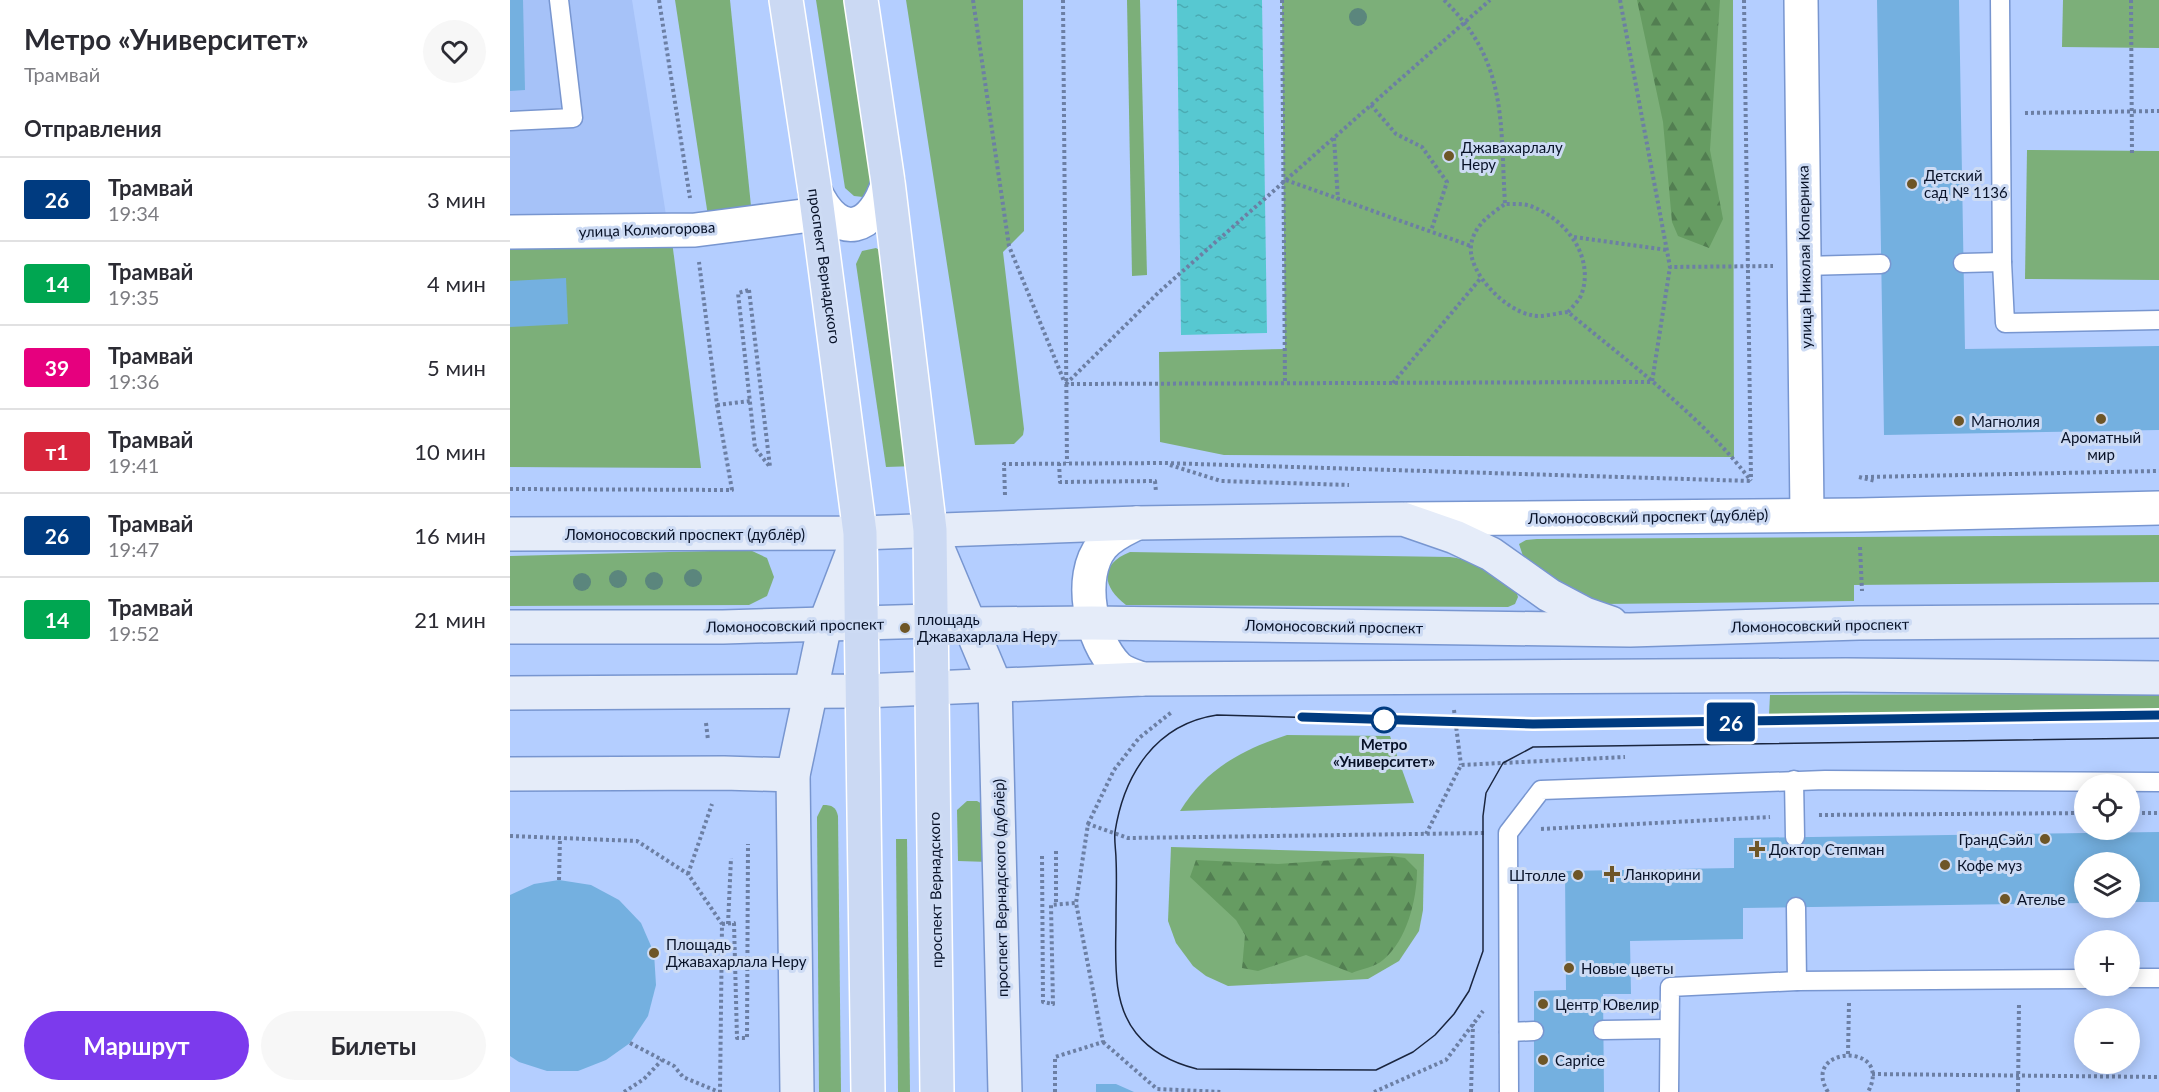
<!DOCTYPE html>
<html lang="ru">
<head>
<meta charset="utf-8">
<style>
	:root { --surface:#fff; --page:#f7f7f7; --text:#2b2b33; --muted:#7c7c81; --line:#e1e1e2; --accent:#7c3aed }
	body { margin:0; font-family:Lato,sans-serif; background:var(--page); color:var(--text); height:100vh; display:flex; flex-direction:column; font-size:22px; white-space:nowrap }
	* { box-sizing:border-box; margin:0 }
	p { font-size:20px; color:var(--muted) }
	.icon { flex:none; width:33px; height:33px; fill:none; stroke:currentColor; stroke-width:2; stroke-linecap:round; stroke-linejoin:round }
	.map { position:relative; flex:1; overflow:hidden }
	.drawer { display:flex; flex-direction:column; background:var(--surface); width:510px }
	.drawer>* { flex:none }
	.badge { padding:0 12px; border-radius:4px; font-size:21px; line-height:39px }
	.controls { position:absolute; left:1564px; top:774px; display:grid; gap:12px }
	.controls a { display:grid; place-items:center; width:66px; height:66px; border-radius:50%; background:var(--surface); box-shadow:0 3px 15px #0003; font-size:30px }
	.map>.badge { position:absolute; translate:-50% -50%; box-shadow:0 0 0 3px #fff }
	h2 { padding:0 24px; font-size:22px; line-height:54px }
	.round { display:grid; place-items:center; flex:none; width:63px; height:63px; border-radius:32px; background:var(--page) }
	.headline { display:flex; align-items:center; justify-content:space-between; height:102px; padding:0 24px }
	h1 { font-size:28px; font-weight:700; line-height:45px }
	.button { display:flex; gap:12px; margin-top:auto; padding:12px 24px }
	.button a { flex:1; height:69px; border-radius:36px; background:var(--accent); color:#fff; font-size:24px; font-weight:700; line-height:69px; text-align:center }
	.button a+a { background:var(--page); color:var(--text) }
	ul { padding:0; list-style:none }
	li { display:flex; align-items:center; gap:18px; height:84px; padding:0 24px; border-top:2px solid var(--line) }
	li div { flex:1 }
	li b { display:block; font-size:22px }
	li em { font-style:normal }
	li .badge { min-width:66px; font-weight:700; text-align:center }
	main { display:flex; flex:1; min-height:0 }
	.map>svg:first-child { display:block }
	.built { fill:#a6c2f8 }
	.green { fill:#7caf79 }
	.forest { fill:url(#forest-firs) }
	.water { fill:url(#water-ripples) }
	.building { fill:#74b0e0 }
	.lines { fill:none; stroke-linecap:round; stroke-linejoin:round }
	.service-casing { stroke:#7896d0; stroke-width:21 }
	.minor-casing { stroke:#7896d0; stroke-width:36 }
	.tertiary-casing { stroke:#7896d0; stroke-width:36 }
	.secondary-casing { stroke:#7896d0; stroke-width:36 }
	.primary-casing { stroke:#fff; stroke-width:36 }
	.path { stroke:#6c7fa4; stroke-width:4; stroke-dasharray:3 3; stroke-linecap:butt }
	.service { stroke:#fff; stroke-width:18 }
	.minor { stroke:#fff; stroke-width:33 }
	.tertiary { stroke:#fff; stroke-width:33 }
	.secondary { stroke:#e5ecf9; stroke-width:33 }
	.primary { stroke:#cbd9f3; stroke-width:33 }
	.tram { stroke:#1a253e; stroke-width:1.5 }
	.tree { fill:#5b867d }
	.line-casing { stroke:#fff; stroke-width:14 }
	.line { stroke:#003b80; stroke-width:9 }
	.poi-dot { fill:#6e5627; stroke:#cddbf4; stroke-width:2 }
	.stop-dot { fill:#fff; stroke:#003b80; stroke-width:3 }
	.labels { text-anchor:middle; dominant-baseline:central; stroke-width:6; stroke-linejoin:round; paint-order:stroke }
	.poi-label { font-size:15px; fill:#081228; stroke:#cddbf4; text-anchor:start }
	.street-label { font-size:15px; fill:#081228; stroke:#cddbf4 }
	.stop-label { font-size:15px; font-weight:bold; fill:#081228; stroke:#cddbf4 }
</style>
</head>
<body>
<main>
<section class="drawer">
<div class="headline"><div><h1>Метро «Университет»</h1><p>Трамвай</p></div><a class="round"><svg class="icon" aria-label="heart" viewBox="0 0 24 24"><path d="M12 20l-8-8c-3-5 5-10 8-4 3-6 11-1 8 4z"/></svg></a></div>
<h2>Отправления</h2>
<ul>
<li><span class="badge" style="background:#003b80;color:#fff">26</span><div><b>Трамвай</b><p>19:34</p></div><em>3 мин</em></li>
<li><span class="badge" style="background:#00a651;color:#fff">14</span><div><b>Трамвай</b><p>19:35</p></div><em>4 мин</em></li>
<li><span class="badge" style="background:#e6007e;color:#fff">39</span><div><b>Трамвай</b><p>19:36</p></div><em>5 мин</em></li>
<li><span class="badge" style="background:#d7263d;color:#fff">т1</span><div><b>Трамвай</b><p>19:41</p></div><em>10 мин</em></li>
<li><span class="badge" style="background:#003b80;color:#fff">26</span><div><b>Трамвай</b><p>19:47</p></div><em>16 мин</em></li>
<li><span class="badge" style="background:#00a651;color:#fff">14</span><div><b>Трамвай</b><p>19:52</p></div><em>21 мин</em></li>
</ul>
<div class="button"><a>Маршрут</a><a>Билеты</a></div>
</section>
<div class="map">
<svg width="1649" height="1092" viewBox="0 0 1649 1092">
	<defs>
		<pattern id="forest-firs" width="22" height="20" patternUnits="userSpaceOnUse" patternTransform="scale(1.5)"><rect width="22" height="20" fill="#669c62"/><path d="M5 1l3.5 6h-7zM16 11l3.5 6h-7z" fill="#527e51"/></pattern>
		<pattern id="water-ripples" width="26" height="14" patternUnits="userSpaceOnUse" patternTransform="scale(1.5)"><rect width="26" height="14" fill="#57c8d1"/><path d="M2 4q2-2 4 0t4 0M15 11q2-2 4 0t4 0" fill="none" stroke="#4aabb3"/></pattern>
	</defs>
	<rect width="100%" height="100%" fill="#b4ceff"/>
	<!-- built -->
	<polygon class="built" points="0,0 122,0 156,215 191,468 0,467"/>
	<!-- green -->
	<g class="green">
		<polygon points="165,0 220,0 241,206 237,214 198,216"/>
		<polygon points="306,0 336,0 365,187 353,197 344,196 335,188"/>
		<polygon points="396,0 513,0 514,231 493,252 514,429 513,435 504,444 465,445"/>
		<polygon points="617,0 630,0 637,275 622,276"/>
		<polygon points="772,0 1223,0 1224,457 714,455 650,442 649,352 775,349"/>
		<polygon points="1553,0 1649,0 1649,48 1552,47"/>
		<polygon points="1517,150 1649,151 1649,280 1515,279"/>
		<polygon points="162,241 191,468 0,467 0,242"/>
		<polygon points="366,248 371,251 406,466 376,467 346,264 352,251"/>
		<polygon points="1649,535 1649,582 1344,585 1344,601 1093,604 1057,589 1013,556 1009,544 1016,540 1027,539"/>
		<polygon points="240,550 257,558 264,577 257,596 239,605 0,606 0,556"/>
		<path d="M620 552 940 557C968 560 984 575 1006 591L1008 597 1005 604 998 607 616 605C592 587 589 564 620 552Z"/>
		<polygon points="1649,694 1649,711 1259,715 1260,695"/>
		<path d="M777 735 880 736 904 803 670 811C696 769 731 750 777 735Z"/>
		<polygon points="457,801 467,801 474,805 479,862 448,861 447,810"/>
		<path d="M313 805C322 805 326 807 328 816L331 1092H309L307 817Z"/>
		<polygon points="386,839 397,839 400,1092 388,1092"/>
		<polygon points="661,847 914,854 913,910 909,931 889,961 858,979 718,986 696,976 683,966 666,943 658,921"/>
	</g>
	<!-- forest -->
	<g class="forest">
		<polygon points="1127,0 1210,0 1200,150 1213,219 1199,248 1168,236 1162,222 1153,122"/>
		<path d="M881 856 895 858 907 870C907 899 897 941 873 960 865 967 851 969 842 973L796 955 748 971 732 968 735 935 726 920 680 877 686 860 768 864Z"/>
	</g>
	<!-- water -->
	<polygon class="water" points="667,0 752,0 757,333 671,335"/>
	<!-- building -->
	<g class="building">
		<polygon points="0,0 13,0 15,90 0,91"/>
		<polygon points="1367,0 1449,0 1455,349 1649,346 1649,430 1374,435"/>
		<polygon points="56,278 58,324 0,327 0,281"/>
		<polygon points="1649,832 1649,902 1620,902 1620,862 1575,862 1575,903 1233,908 1233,939 1120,941 1121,994 1093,994 1094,1092 1024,1092 1024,991 1056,990 1055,871 1224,868 1224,838"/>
		<polygon points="49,880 81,885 109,900 131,923 144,953 146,985 138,1016 120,1043 96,1060 68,1071 37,1071 9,1062 0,1056 0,895 24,884"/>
		<polygon points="586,1084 606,1084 624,1092 586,1092"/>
	</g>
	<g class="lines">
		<defs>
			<g id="service">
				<polyline points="1490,0 1492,262 1495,323 1649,320"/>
				<polyline points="0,121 63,118 49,0"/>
				<polyline points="1453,263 1492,262"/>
				<polyline points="1294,266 1371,264"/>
				<polyline points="1284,780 1285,837"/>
				<polyline points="1286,907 1287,981"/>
				<polyline points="1620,978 1649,978"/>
				<polyline points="1093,1030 1159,1029"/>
				<polyline points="999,1032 1024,1031"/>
				<polyline points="999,1092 998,833 1031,790 1315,780 1649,782"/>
				<polyline points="1159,1092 1160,987 1287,981 1575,979"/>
			</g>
			<g id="minor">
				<path d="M305 191C329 243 364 230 378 182"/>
				<polyline points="0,232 185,230 308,214"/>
			</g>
			<g id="tertiary">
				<polyline points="1291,0 1297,514"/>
				<polyline points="898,519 1349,515 1649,508"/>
				<path d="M627 523C615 529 601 535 592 546 567 577 581 641 607 667 613 673 624 676 632 679"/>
			</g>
			<g id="secondary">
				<polyline points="420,530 485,685 495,1092"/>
				<polyline points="0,534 350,533 627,523 893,519 945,537 981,554 1039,595 1075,614 1101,623"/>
				<polyline points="0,627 213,627 421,621 461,624 582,623 1120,630 1349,623 1649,621"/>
				<polyline points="0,693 353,691 632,679 1336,675 1649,678"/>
				<polyline points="0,774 214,773 283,775"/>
				<polyline points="287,1092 283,775 315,624 350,533"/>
			</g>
			<g id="primary">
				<polyline points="276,0 305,191 350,533 358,1092"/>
				<polyline points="351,0 378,182 420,530 427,1092"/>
			</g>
		</defs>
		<!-- service casing -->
		<use href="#service" class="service-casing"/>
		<!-- minor casing -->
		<use href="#minor" class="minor-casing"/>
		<!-- tertiary casing -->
		<use href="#tertiary" class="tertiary-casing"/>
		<!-- secondary casing -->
		<use href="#secondary" class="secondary-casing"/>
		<!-- primary casing -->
		<use href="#primary" class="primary-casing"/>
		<!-- path -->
		<g class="path">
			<polyline points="149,0 180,198"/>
			<polyline points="463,0 499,246 554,381"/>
			<polyline points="553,0 557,463"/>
			<polyline points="772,0 775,383"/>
			<path d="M934 0C998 62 990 122 995 204"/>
			<polyline points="1110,0 1160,267 1263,266"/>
			<polyline points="1234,0 1241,479"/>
			<polyline points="1621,0 1622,156"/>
			<polyline points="861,105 886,134 912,147 937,182 921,231"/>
			<polyline points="1515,113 1649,111"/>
			<polyline points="824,138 828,200"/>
			<polyline points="776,180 961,246"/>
			<polyline points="1064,237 1157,250"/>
			<polygon points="239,290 260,467 245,448 228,293"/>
			<path d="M1058 312C1062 307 1070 300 1072 293 1084 256 1056 220 1023 207 1015 203 1003 204 995 204 981 214 963 226 961 246 958 273 995 310 1021 315 1031 318 1047 313 1058 312 1118 362 1194 418 1241 481"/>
			<polyline points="883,383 970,279"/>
			<polyline points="555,384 1142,382 1160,267"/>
			<polyline points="556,384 649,292 980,0"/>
			<polyline points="207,405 240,401"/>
			<polyline points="549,463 550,482 645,481 646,492"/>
			<polyline points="660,465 711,481 839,485"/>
			<polyline points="1349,477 1365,481"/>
			<polyline points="1355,477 1649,471"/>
			<polyline points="0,489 222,490 207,405 189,262"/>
			<polyline points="495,495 494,464 654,463 1241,481"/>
			<polyline points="1350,547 1352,591"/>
			<polyline points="944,710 951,765"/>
			<polyline points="196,723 198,740"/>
			<polyline points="1620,813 1649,813"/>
			<polyline points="1309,815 1575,813"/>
			<polyline points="578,824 604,770 629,738 663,711"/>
			<polyline points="1031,829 1260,817"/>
			<polyline points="916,834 951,765 1115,757"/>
			<polyline points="0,836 127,841 178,874 212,924 210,1092"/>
			<polyline points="546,851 546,905"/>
			<polyline points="532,856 533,1002 543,1004 541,905 566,903"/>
			<polyline points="178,874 202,804"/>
			<polyline points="49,880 50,838"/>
			<polyline points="212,924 224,923 227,1038 237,1038 238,844"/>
			<polyline points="218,924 221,858"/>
			<polyline points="593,1042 647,1089 712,1092"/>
			<polyline points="120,1043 164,1066 173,1077 209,1092"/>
			<polyline points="1338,1054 1339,1003"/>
			<polyline points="1362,1074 1649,1077"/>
			<polyline points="114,1092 134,1079 152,1060"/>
			<polyline points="545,1092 545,1057 593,1042 566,903 578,824 618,838 976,833"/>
			<polyline points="864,1092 936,1060 973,1011"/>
			<polyline points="961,1092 963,1024"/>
			<path d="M1318 1092C1289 1046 1385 1041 1358 1092"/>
			<polyline points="1508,1092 1509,1003"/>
		</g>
		<!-- service -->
		<use href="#service" class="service"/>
		<!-- minor -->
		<use href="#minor" class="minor"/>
		<!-- tertiary -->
		<use href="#tertiary" class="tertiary"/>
		<!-- secondary -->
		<use href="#secondary" class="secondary"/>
		<!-- primary -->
		<use href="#primary" class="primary"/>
		<!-- tram -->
		<path class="tram" d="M1649 715 1023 724 707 715C646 724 614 774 605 832 604 841 606 851 606 859 607 879 606 899 606 918 606 956 601 1002 626 1033 642 1053 663 1063 687 1069L866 1070 903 1052 925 1035 944 1014 959 991 973 951V816L976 793 993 763 1023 747 1649 738"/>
	</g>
	<!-- trees -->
	<g class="tree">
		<circle cx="848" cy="17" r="9"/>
		<circle cx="183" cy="578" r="9"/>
		<circle cx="108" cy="579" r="9"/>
		<circle cx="144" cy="581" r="9"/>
		<circle cx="72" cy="582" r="9"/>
	</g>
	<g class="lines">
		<defs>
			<polyline id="line" points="792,717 1023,724 1649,715"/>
		</defs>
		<!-- line casing -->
		<use href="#line" class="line-casing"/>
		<!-- line -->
		<use href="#line" class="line"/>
	</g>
	<!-- markers -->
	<g class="poi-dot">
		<circle cx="939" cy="156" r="6"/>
		<circle cx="1402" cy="184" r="6"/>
		<circle cx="1591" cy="419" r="6"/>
		<circle cx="1449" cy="421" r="6"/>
		<circle cx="395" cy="628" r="6"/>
		<circle cx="1535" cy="839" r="6"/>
		<path d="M1244 840h6v6h6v6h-6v6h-6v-6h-6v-6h6z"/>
		<circle cx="1435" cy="865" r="6"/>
		<path d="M1099 865h6v6h6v6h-6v6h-6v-6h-6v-6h6z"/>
		<circle cx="1068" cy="875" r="6"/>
		<circle cx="1495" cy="899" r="6"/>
		<circle cx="144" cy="953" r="6"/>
		<circle cx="1059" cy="968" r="6"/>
		<circle cx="1033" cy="1004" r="6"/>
		<circle cx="1033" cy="1060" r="6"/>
	</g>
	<circle class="stop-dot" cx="874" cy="720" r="12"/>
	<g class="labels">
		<!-- poi labels -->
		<g class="poi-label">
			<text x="951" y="147">Джавахарлалу<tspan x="951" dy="17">Неру</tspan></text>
			<text x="1414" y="175">Детский<tspan x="1414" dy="17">сад № 1136</tspan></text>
			<text x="1461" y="421">Магнолия</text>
			<text x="1591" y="437" text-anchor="middle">Ароматный<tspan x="1591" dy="17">мир</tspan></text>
			<text x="407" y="619">площадь<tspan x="407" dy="17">Джавахарлала Неру</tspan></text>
			<text x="1523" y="839" text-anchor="end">ГрандСэйл</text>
			<text x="1259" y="849">Доктор Степман</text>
			<text x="1447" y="865">Кофе муз</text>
			<text x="1114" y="874">Ланкорини</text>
			<text x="1056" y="875" text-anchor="end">Штолле</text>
			<text x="1507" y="899">Ателье</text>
			<text x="156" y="944">Площадь<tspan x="156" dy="17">Джавахарлала Неру</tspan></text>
			<text x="1071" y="968">Новые цветы</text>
			<text x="1045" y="1004">Центр Ювелир</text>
			<text x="1045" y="1060">Caprice</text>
		</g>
		<!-- street labels -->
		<g class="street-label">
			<text transform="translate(137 229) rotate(-2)">улица Колмогорова</text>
			<text transform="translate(1294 257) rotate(-91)">улица Николая Коперника</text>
			<text transform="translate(315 266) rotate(82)">проспект Вернадского</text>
			<text transform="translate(1138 516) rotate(-1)">Ломоносовский проспект (дублёр)</text>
			<text x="175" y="534">Ломоносовский проспект (дублёр)</text>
			<text transform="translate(285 625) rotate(-1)">Ломоносовский проспект</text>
			<text transform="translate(1310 625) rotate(-1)">Ломоносовский проспект</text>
			<text transform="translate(824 626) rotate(1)">Ломоносовский проспект</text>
			<text transform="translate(490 888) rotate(-91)">проспект Вернадского (дублёр)</text>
			<text transform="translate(425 890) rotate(-91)">проспект Вернадского</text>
		</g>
		<!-- stop labels -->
		<g class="stop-label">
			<text x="874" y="744">Метро<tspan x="874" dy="17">«Университет»</tspan></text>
		</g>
	</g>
</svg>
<div class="controls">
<a><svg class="icon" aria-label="locate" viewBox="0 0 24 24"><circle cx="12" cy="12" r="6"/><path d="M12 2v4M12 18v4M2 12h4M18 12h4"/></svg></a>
<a><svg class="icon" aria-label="layers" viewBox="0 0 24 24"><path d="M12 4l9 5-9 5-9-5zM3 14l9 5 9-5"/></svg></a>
<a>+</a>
<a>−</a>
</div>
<b class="badge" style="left:1221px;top:722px;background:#003b80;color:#fff">26</b>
</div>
</main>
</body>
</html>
